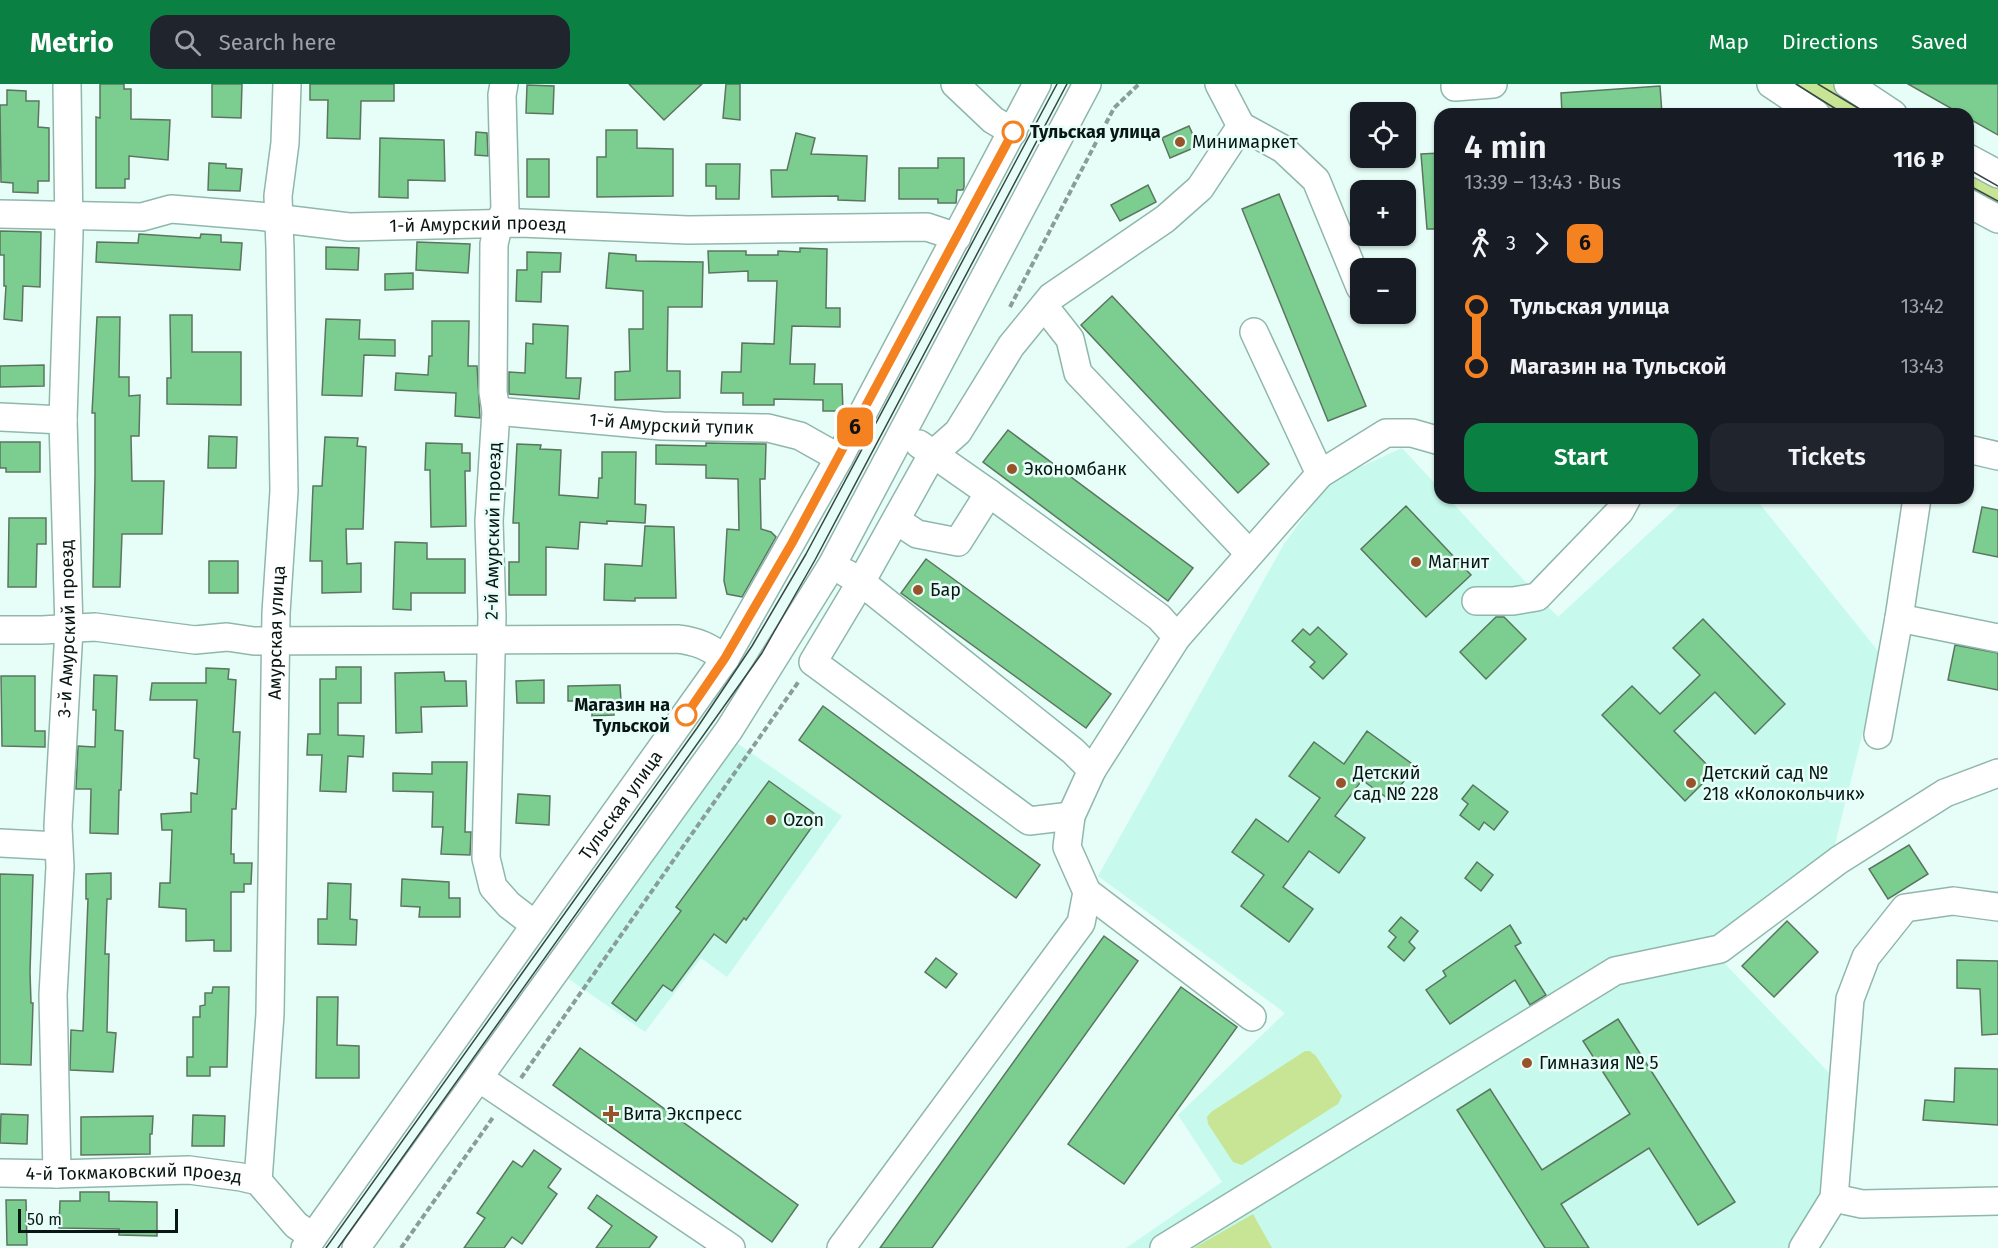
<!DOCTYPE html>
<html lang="en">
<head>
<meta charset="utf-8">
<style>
	:root { --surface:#171b24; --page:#20242c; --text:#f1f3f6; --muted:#9ea1a6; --accent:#0b8043 }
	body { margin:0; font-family:"Fira Sans",sans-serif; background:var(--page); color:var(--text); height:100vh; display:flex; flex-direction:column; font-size:22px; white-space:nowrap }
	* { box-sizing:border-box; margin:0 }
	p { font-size:20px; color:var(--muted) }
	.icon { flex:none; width:33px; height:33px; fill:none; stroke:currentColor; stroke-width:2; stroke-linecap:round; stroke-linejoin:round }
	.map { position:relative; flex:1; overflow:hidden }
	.panel { position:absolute; left:1434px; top:24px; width:540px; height:396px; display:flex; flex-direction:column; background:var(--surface); border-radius:18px; box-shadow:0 2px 4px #0004 }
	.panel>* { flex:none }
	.badge { padding:0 12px; border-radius:9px; font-size:21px; line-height:39px }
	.buttons { position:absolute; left:1350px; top:18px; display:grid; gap:12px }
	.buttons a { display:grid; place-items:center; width:66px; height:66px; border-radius:12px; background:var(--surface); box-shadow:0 2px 4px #0004; font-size:30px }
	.scale { position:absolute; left:18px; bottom:15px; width:160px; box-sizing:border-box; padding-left:6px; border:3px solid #081713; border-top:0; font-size:16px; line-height:21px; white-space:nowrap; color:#081713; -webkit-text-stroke:4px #e6fef7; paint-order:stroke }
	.map>.badge { position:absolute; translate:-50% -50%; box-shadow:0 0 0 3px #fff }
	.legs { display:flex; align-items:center; gap:9px; height:66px; padding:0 30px; font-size:20px }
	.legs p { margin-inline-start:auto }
	.overview { display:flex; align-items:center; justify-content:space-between; height:102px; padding:0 30px }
	h1 { font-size:33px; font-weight:600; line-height:45px }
	.button { display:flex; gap:12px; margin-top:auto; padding:12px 30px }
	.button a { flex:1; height:69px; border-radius:18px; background:var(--accent); color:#fff; font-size:24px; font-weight:600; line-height:69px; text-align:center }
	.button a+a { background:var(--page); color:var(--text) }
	ul { padding:0 30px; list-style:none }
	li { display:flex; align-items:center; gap:21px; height:60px; font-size:22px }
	li i { display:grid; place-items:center; width:9px; height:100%; margin:0 8px; background:currentColor }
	li i::after { content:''; width:15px; height:15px; margin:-8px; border:4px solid; border-radius:50%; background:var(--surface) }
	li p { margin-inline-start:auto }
	li:first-child i { background:linear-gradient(#0000 50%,currentColor 0) }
	li:last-child i { background:linear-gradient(currentColor 50%,#0000 0) }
	header { display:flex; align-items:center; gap:36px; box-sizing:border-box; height:84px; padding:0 30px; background:var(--accent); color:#fff }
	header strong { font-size:28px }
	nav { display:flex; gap:33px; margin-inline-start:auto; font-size:21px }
	.search { width:420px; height:54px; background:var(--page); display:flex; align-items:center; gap:15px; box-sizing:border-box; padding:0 21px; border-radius:18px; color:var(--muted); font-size:22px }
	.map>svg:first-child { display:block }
	.built { fill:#c7faec }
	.green { fill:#c8e596 }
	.building { fill:#7ccd90; stroke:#5b7560; stroke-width:1.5 }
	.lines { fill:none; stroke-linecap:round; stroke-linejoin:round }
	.minor-casing { stroke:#90b7ac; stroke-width:30 }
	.path { stroke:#899e98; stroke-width:4; stroke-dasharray:6 3; stroke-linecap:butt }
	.minor { stroke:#fff; stroke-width:27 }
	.tram { stroke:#374743; stroke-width:1.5 }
	.line-1-casing { stroke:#fff; stroke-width:14 }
	.line-1 { stroke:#f58220; stroke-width:9 }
	.stop-1-dot { fill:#fff; stroke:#f58220; stroke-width:3 }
	.poi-dot { fill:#99532b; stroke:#e6fef7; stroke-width:2 }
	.labels { text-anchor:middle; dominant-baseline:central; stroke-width:5; stroke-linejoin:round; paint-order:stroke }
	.stop-label { font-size:18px; font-weight:bold; fill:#081713; stroke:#e6fef7; text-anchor:start }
	.poi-label { font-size:18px; fill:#081713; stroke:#e6fef7; text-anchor:start }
	.street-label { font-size:18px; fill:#081713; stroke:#e6fef7 }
</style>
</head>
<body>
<header>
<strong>Metrio</strong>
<div class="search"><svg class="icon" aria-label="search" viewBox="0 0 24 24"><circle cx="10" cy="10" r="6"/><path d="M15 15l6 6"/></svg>Search here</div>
<nav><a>Map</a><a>Directions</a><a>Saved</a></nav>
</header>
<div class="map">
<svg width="1998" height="1164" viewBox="0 0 1998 1164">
	<rect width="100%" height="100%" fill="#e6fef7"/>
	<!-- built -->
	<g class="built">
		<polygon points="1402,364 1440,405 1440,414 1448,414 1558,533 1687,414 1755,414 1882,572 1831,776 1709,863 1832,992 1821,1111 1794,1164 1126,1164 1222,1098 1178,1031 1285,929 1098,792 1284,460 1330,397"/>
		<polygon points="734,657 842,732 727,893 701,874 645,948 566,893"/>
	</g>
	<!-- green -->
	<g class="green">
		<polygon points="1787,0 1836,0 1880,30 1833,30"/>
		<polygon points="1968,81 1998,97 1998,123 1968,107"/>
		<polygon points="1305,967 1310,967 1316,972 1342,1012 1338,1020 1242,1081 1233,1078 1208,1040 1207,1033 1211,1028"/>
		<polygon points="1253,1130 1272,1164 1194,1164"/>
	</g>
	<!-- building -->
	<g class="building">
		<polygon points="100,0 124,0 124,5 131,5 131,35 170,36 168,76 129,72 129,95 125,95 125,104 96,104 96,33 100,34"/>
		<polygon points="212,0 242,0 241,34 212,33"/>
		<polygon points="310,0 394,0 394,17 361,17 360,55 327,54 328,16 310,16"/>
		<polygon points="629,0 702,0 664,36"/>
		<polygon points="726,0 740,0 740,36 723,34"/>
		<polygon points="1908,0 1998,0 1998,51 1968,34 1968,30 1961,30"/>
		<polygon points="527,1 554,2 553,30 526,29"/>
		<polygon points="1660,2 1662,30 1562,30 1561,9"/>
		<polygon points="7,6 26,7 26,17 39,17 38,43 49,44 49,97 38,97 38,109 13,108 13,99 1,98 0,21 7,21"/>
		<polygon points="1189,42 1198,62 1170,74 1162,54"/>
		<polygon points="606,46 637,46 637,64 673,65 673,112 597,113 597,73 606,73"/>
		<polygon points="476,48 487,49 488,72 475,71"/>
		<polygon points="796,49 815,54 811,70 867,72 865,117 838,116 838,112 772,113 771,86 787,86"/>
		<polygon points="380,54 444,56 445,97 408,96 408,114 379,113"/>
		<polygon points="1440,69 1440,145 1427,145 1421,70"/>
		<polygon points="938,74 964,74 964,103 963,106 957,106 956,119 938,119 938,115 899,115 899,84 938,84"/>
		<rect x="527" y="75" width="22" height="38"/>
		<polygon points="209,79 226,80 226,84 242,85 240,107 208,106"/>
		<polygon points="706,80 740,80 739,115 716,115 716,102 706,102"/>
		<polygon points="1148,101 1156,118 1120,137 1111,121"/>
		<polygon points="1279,110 1366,322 1328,337 1242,125"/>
		<polygon points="0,147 41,148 40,203 23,202 22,237 4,235 6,202 4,202 4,171 0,171"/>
		<polygon points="139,150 200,154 201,150 221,151 221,158 242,159 240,186 96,178 97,158 138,159"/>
		<polygon points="417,158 470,160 468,189 416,186"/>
		<polygon points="326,163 359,164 358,186 326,185"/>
		<polygon points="800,164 827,165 826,224 840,224 840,243 792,242 790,280 815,280 814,300 842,300 843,327 823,327 823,316 774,315 774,321 743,321 743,309 721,309 722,288 741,288 742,259 774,260 777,197 748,197 748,187 709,189 708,167 746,167 746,171 778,171 778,167 800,168"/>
		<polygon points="527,168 561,169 560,188 542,188 541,218 516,217 517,186 527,186"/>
		<polygon points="609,169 636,171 636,177 703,178 702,223 668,223 667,287 680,287 680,314 615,316 615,288 630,287 629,245 643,245 643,207 606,204"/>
		<polygon points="413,189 413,205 385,206 385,190"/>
		<polygon points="1112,212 1269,380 1238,409 1081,241"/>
		<polygon points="170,231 192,231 192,268 241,268 241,321 167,320 167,294 171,294"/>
		<polygon points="97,233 120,233 119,293 129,293 129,312 140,311 139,352 131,352 132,397 164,397 162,450 122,450 120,503 93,503 95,391 95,329 92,329"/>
		<polygon points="326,235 360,236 359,255 395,256 395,272 364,271 362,312 322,311"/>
		<polygon points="432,237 469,237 468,282 477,282 480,334 455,332 456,309 395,306 396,289 428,291 429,272 432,272"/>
		<polygon points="533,240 568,242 566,294 581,294 579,315 509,310 509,288 525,289 526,259 533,260"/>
		<polygon points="44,281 44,302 0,303 0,282"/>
		<polygon points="1008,346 1193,484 1168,517 983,378"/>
		<polygon points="209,352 237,353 236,384 208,384"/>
		<polygon points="325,353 358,354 357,362 366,363 363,445 346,445 347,480 361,479 361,508 322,509 322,477 310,477 313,402 322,402"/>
		<polygon points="0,358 40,358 40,388 6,388 6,384 0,384"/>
		<polygon points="426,359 462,360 462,369 470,369 470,387 465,387 466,442 431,443 430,386 425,386"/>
		<polygon points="706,359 766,360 765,395 760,395 761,445 771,448 776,453 742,513 727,510 724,497 727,445 739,446 738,395 706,394 706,381 656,380 656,361 706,362"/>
		<polygon points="517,360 541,361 540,365 561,366 559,411 598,414 599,394 602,394 602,368 636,368 635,420 646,421 645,439 607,437 607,440 580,438 578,465 546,463 546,511 509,511 509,478 519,478 519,439 513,439"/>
		<polygon points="1406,422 1471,491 1426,533 1361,465"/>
		<polygon points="1982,423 1998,426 1998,473 1973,468"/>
		<polygon points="9,434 46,434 46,460 37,460 36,503 8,503"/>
		<polygon points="645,442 674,443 676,514 635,514 635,517 604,516 605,480 642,482"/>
		<polygon points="395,458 427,459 427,475 465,475 465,509 411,509 411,526 393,525"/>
		<polygon points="926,475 1111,610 1086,644 901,509"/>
		<rect x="209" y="477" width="29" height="32"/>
		<polygon points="1496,533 1504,533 1526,555 1486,595 1460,568"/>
		<polygon points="1703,535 1785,620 1755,650 1715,608 1674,647 1714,688 1685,717 1602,631 1632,602 1660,630 1700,591 1673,564"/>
		<polygon points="1318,543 1347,570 1323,595 1310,583 1315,578 1292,557 1303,545 1310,551"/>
		<polygon points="1955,561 1998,569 1998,606 1948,596"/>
		<polygon points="336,583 361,583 361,619 338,619 338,651 364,652 363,673 348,672 346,708 320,707 322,671 307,671 308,650 320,650 320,595 336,595"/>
		<polygon points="206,584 229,585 228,595 236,596 233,648 240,648 236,725 232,725 231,770 234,770 234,779 252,779 251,800 244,800 244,808 231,808 231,867 214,867 214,856 186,857 186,825 159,823 160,799 170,799 172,746 162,746 161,730 191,728 191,709 197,710 199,675 194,674 197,616 150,616 152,599 206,599"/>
		<polygon points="444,588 445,597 466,597 467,622 421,623 422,648 396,649 395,589"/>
		<polygon points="94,591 117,592 115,646 123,647 121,706 119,706 118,750 90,749 91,705 76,705 78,662 95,663 96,626 93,626"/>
		<polygon points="1,592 35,592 35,647 45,647 45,663 2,662"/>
		<polygon points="544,596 544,619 517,619 516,597"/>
		<polygon points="614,601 620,601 621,617 614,617 614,631 592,632 592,617 568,617 568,602"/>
		<polygon points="823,622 1040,781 1016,814 799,656"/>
		<polygon points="1367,647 1415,682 1390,716 1362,696 1335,732 1365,754 1339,789 1309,767 1283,803 1313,825 1289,858 1241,822 1264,791 1232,768 1256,735 1288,758 1320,714 1289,692 1314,658 1344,680"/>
		<polygon points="432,678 467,678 465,748 471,748 470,771 441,770 443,743 432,743 433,708 393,707 393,689 432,690"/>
		<polygon points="769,697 819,733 746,836 744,834 726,859 714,850 672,907 663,901 636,937 612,919 681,827 676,823"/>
		<polygon points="1473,701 1508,728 1494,746 1484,738 1479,746 1460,731 1468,720 1462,715"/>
		<polygon points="518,710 550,712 549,741 516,739"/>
		<polygon points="1909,761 1928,790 1888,815 1869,785"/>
		<polygon points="1477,778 1493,791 1481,807 1465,794"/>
		<polygon points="111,789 111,815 107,815 105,870 109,870 107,948 116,949 113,988 70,986 71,946 83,947 88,815 86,815 86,790"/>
		<polygon points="0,790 33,791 30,888 31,919 33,919 31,981 0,980"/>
		<polygon points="402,795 449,798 449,814 460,814 460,833 419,833 420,823 401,822"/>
		<polygon points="328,799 351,800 350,835 357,836 356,861 318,860 318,835 327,835"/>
		<polygon points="1401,833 1418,847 1409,858 1415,864 1404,877 1388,863 1396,853 1389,847"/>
		<polygon points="1787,837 1818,868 1774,913 1742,882"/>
		<polygon points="1510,841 1521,859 1515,862 1546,911 1530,921 1515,896 1450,940 1426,906 1446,892 1443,887"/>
		<polygon points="1104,852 1138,877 932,1164 880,1164"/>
		<polygon points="936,874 957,890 946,904 925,888"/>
		<polygon points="1957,876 1998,877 1998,950 1982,951 1980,905 1957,904"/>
		<polygon points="213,903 229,903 227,983 210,983 210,992 187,992 187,973 193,973 193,933 200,933 200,922 205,921 205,909 212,909"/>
		<polygon points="1181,903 1237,943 1124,1100 1068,1060"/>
		<polygon points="317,913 338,913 337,961 359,962 359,994 316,994"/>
		<polygon points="1618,935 1735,1118 1698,1141 1649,1064 1561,1120 1589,1164 1545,1164 1457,1026 1490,1005 1542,1086 1630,1030 1583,957"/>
		<polygon points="580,964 798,1121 772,1158 553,1001"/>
		<polygon points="1955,984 1998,985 1998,1041 1923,1036 1925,1016 1954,1018"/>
		<polygon points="1,1030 28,1031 27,1060 0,1059"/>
		<polygon points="193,1031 225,1032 224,1062 192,1062"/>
		<polygon points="153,1032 152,1050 150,1050 150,1070 81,1071 81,1033"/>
		<polygon points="534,1066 561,1085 548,1103 557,1110 522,1160 512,1153 504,1164 464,1164 485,1134 477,1129 513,1077 522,1083"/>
		<polygon points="80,1108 109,1108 109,1117 157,1118 157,1152 119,1151 119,1145 59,1144 60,1117 80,1117"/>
		<polygon points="597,1111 657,1153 649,1164 596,1164 612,1142 588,1124"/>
		<polygon points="6,1116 26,1116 27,1161 7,1161"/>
	</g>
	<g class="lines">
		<defs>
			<g id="minor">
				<polyline points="504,0 502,11 505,126 499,139 494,160 493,308 496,327 489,437 492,532 486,774 493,803 509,821 535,841"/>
				<polyline points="955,0 993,36 1013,48"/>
				<polyline points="1771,0 1816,30"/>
				<polyline points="1848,0 1893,30"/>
				<polyline points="1455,3 1493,0"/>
				<polyline points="1241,42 1283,65 1316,96 1360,203"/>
				<polyline points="1968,74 1998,90"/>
				<polyline points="1968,119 1998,135"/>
				<path id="s1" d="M0 130 142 133 171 125 258 132 349 143 520 139 688 146 927 143 957 153"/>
				<polyline points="1044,222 1070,255 1078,289 1249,469"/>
				<polyline points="1254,248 1320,390"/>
				<path id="s2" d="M496 327 662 342 768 344 800 352 839 374"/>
				<polyline points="0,333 63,336"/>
				<polyline points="919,360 989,409 1159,533 1177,553"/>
				<polyline points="1968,365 1998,372"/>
				<polyline points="896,436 917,450 958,458 989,409"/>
				<polyline points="846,489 861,498 1073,667 1092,686"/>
				<polyline points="1476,517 1513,517 1537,513 1620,427 1627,414"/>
				<polyline points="1899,534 1998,554"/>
				<path d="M0 546H42L95 543 195 556 227 553 254 557 677 555C697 557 710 563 725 575"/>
				<polyline points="1878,651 1899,534 1917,414"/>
				<polyline points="1071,732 1029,737 813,578 861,498 932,371 958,348 1011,262 1051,213 1165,135 1200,104 1241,42 1219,0"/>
				<polyline points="0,759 58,762"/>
				<polyline points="1087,808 1252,933"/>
				<polyline points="479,994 731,1164"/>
				<path id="s3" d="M0 1089 57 1090 189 1086 241 1093 258 1097 296 1141 313 1153"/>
				<path id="s4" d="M57 1090 53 911 60 783 58 742 69 545 63 336 69 150 67 0"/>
				<path id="s5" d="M258 1097 270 930 276 529 284 407 280 164 278 112 285 59 287 0"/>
				<polyline points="1834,1114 1862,1120 1998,1117"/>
				<path id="s6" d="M305 1164 725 575 839 374 1037 0"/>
				<polyline points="356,1164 729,646 832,481 1087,0"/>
				<polyline points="841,1164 1081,839 1087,808 1067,763 1071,732 1092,686 1177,553 1320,390 1386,349 1412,349 1440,357"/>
				<polyline points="1164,1164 1615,887 1720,865 1839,776 1945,709 1998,689"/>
				<polyline points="1803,1164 1834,1114 1850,915 1866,873 1905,824 1953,817 1998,823"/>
			</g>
		</defs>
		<!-- minor casing -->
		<use href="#minor" class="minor-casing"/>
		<!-- path -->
		<g class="path">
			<polyline points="1010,223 1114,24 1139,0"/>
			<polyline points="521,994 799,597"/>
			<polyline points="401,1164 494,1032"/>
		</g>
		<!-- minor -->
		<use href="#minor" class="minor"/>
		<!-- tram -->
		<g class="tram">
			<polyline points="1796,0 1844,30"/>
			<polyline points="1818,0 1868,30"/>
			<polyline points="1968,85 1998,102"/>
			<polyline points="1968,101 1998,117"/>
			<polyline points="326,1164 697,644 752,562 806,470 1057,0"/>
			<polyline points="338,1164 762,569 815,476 1067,0"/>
		</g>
	</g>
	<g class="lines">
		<defs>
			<polyline id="line-1" points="686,631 725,574 792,459 1013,48"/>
		</defs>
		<!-- line-1 casing -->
		<use href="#line-1" class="line-1-casing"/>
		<!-- line-1 -->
		<use href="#line-1" class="line-1"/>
	</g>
	<!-- markers -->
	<g class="stop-1-dot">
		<circle cx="1013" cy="48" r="10"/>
		<circle cx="686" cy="631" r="10"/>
	</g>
	<g class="poi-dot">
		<circle cx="1180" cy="58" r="6"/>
		<circle cx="1012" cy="385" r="6"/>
		<circle cx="1416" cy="478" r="6"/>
		<circle cx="918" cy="506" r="6"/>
		<circle cx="1341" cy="699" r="6"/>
		<circle cx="1691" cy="699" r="6"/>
		<circle cx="771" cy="736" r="6"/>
		<circle cx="1527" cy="979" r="6"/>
		<path d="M608 1021h6v6h6v6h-6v6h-6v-6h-6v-6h6z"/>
	</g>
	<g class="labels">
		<!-- stop labels -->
		<g class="stop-label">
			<text x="1030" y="48">Тульская улица</text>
			<text x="670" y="621" text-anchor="end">Магазин на<tspan x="670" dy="21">Тульской</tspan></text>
		</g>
		<!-- poi labels -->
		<g class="poi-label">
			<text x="1192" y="58">Минимаркет</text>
			<text x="1024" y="385">Экономбанк</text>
			<text x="1428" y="478">Магнит</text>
			<text x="930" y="506">Бар</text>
			<text x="1353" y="689">Детский<tspan x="1353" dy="21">сад № 228</tspan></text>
			<text x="1703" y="689">Детский сад №<tspan x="1703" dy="21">218 «Колокольчик»</tspan></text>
			<text x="783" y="736">Ozon</text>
			<text x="1539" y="979">Гимназия № 5</text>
			<text x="623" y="1030">Вита Экспресс</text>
		</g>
		<!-- street labels -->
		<g class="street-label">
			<text stroke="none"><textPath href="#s1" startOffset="480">1-й Амурский проезд</textPath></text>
			<text stroke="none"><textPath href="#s2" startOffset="176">1-й Амурский тупик</textPath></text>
			<text transform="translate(493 447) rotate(-89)">2-й Амурский проезд</text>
			<text stroke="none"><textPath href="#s4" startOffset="546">3-й Амурский проезд</textPath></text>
			<text stroke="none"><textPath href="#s5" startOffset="549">Амурская улица</textPath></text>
			<text stroke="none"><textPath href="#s6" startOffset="544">Тульская улица</textPath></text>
			<text stroke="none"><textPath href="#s3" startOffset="134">4-й Токмаковский проезд</textPath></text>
		</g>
	</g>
</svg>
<div class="buttons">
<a><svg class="icon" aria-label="locate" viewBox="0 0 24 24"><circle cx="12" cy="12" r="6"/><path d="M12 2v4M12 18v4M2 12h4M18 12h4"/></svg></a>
<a>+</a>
<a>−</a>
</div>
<div class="scale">50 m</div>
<b class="badge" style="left:855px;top:343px;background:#f58220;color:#111">6</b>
<section class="panel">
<div class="overview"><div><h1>4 min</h1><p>13:39 – 13:43 · Bus</p></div><b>116 ₽</b></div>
<div class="legs"><svg class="icon" aria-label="walk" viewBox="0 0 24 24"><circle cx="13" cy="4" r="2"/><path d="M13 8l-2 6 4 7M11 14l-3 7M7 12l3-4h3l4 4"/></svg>3<svg class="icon" aria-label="forward" viewBox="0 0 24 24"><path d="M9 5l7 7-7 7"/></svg><b class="badge" style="background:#f58220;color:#111">6</b></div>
<ul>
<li><i style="color:#f58220"></i><b>Тульская улица</b><p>13:42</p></li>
<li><i style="color:#f58220"></i><b>Магазин на Тульской</b><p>13:43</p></li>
</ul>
<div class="button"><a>Start</a><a>Tickets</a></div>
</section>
</div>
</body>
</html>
